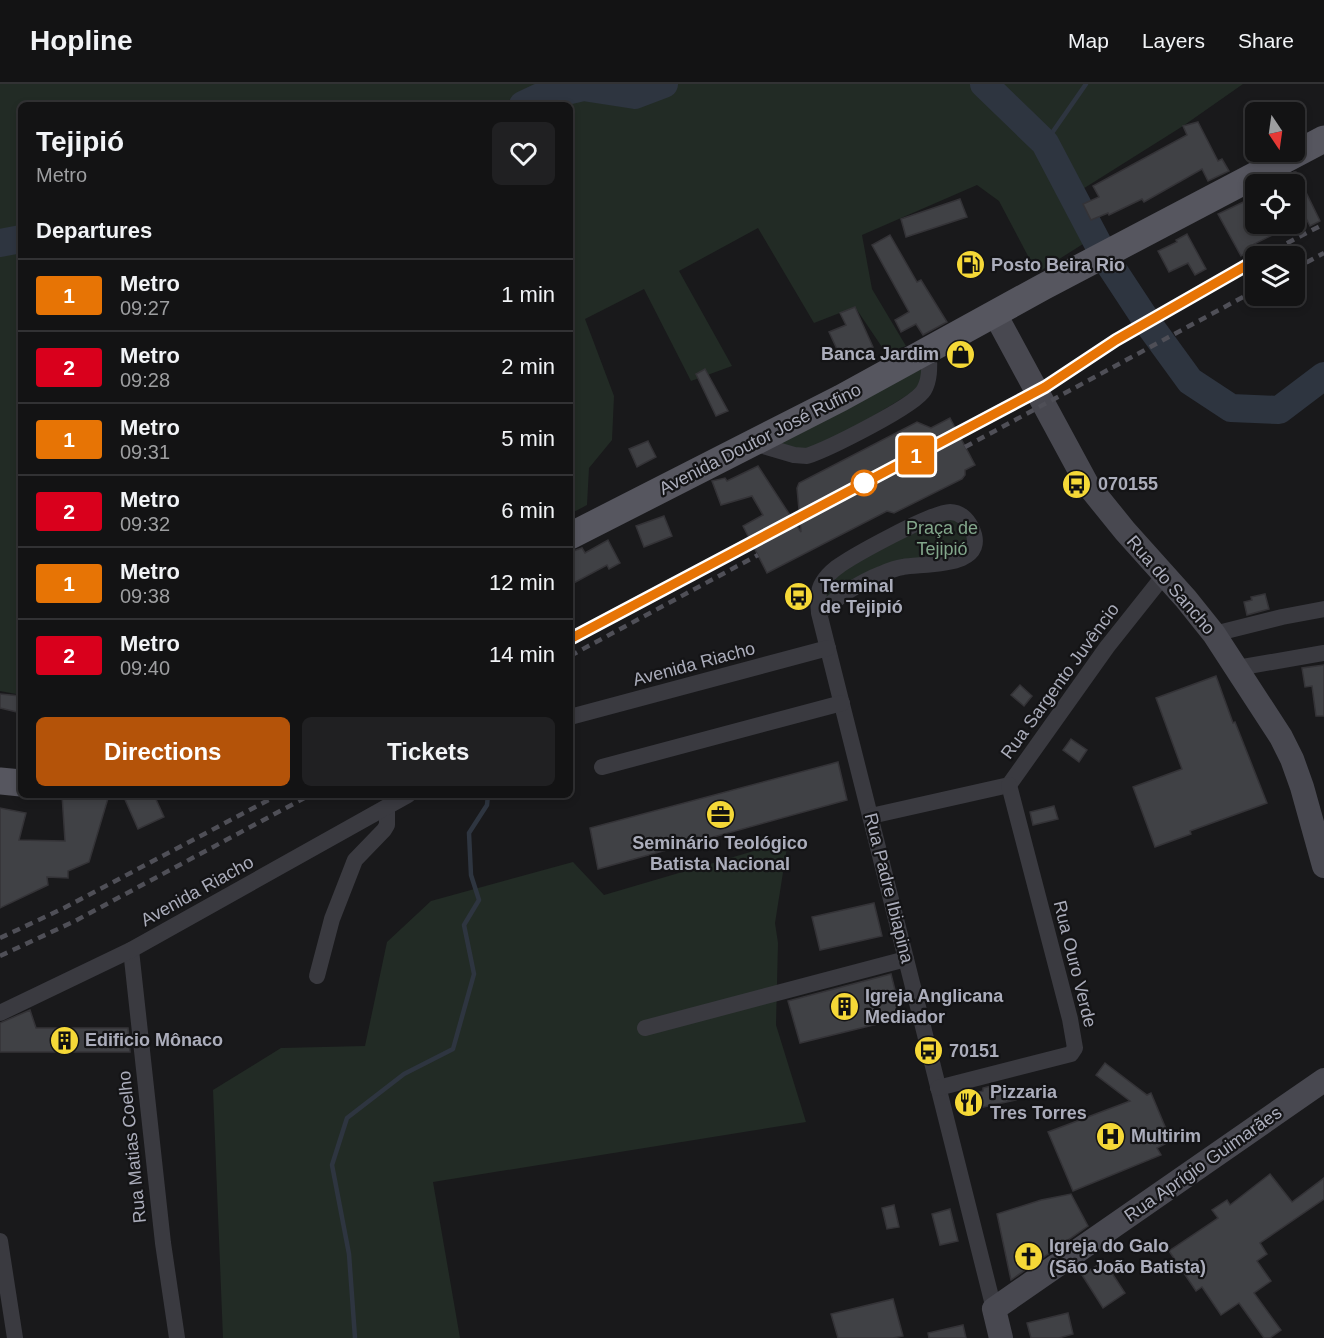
<!DOCTYPE html>
<html lang="en">
<head>
<meta charset="utf-8">
<style>
	:root { --surface:#131314; --page:#202022; --text:#f1f3f6; --muted:#9d9ea0; --line:#323234; --accent:#b45309 }
	body { margin:0; font-family:Arial,sans-serif; background:var(--page); color:var(--text); height:100vh; display:flex; flex-direction:column; font-size:22px; white-space:nowrap }
	* { box-sizing:border-box; margin:0 }
	p { font-size:20px; color:var(--muted) }
	.icon { flex:none; width:33px; height:33px; fill:none; stroke:currentColor; stroke-width:2; stroke-linecap:round; stroke-linejoin:round }
	.map { position:relative; flex:1; overflow:hidden }
	.panel { position:absolute; left:18px; top:18px; width:555px; height:696px; display:flex; flex-direction:column; background:var(--surface); border-radius:9px; box-shadow:0 3px 9px #0003,0 0 0 2px var(--line) }
	.panel>* { flex:none }
	.badge { padding:0 12px; border-radius:4px; font-size:21px; line-height:39px }
	.needle { width:39px; rotate:167deg }
	.controls { position:absolute; left:1245px; top:18px; display:grid; gap:12px }
	.controls a { display:grid; place-items:center; width:60px; height:60px; border-radius:9px; background:var(--surface); box-shadow:0 3px 9px #0003,0 0 0 2px var(--line); font-size:30px }
	.map>.badge { position:absolute; translate:-50% -50%; box-shadow:0 0 0 3px #fff }
	h2 { padding:0 18px; font-size:22px; line-height:54px }
	.round { display:grid; place-items:center; flex:none; width:63px; height:63px; border-radius:9px; background:var(--page) }
	.headline { display:flex; align-items:center; justify-content:space-between; height:102px; padding:0 18px }
	h1 { font-size:28px; font-weight:700; line-height:45px }
	.cta { display:flex; gap:12px; margin-top:auto; padding:12px 18px }
	.cta a { flex:1; height:69px; border-radius:9px; background:var(--accent); color:#fff; font-size:24px; font-weight:700; line-height:69px; text-align:center }
	.cta a+a { background:var(--page); color:var(--text) }
	ul { padding:0; list-style:none }
	li { display:flex; align-items:center; gap:18px; height:72px; padding:0 18px; border-top:2px solid var(--line) }
	li div { flex:1 }
	li b { display:block; font-size:22px }
	li em { font-style:normal }
	li .badge { min-width:66px; font-weight:700; text-align:center }
	header { display:flex; align-items:center; gap:36px; box-sizing:border-box; height:84px; padding:0 30px; background:var(--surface); border-bottom:2px solid var(--line) }
	header strong { font-size:28px }
	nav { display:flex; gap:33px; margin-inline-start:auto; font-size:21px }
	.map>svg:first-child { display:block }
	.green { fill:#222b25 }
	.lines { fill:none; stroke-linecap:round; stroke-linejoin:round }
	.stream { stroke:#2e3540; stroke-width:4.5 }
	.river { stroke:#2e3540; stroke-width:28 }
	.building { fill:#404145; stroke:#343337; stroke-width:1.5 }
	.street { stroke:#3a3a40; stroke-width:16 }
	.secondary { stroke:#484850; stroke-width:24 }
	.primary { stroke:#56565f; stroke-width:27 }
	.rail { stroke:#4f4f57; stroke-width:4.5; stroke-dasharray:8 6; stroke-linecap:butt }
	.line-casing { stroke:#fff; stroke-width:14 }
	.line { stroke:#e77405; stroke-width:9 }
	.stop-dot { fill:#fff; stroke:#e77405; stroke-width:3 }
	.labels { text-anchor:middle; dominant-baseline:central; stroke-width:4.5; stroke-linejoin:round; paint-order:stroke }
	.poi-label { font-size:18px; font-weight:bold; fill:#abadbb; stroke:#141416; text-anchor:start }
	.street-label { font-size:18px; fill:#abadbb; stroke:#141416 }
	.park-label { font-size:18px; fill:#82a68b; stroke:#141416 }
</style>
</head>
<body>
<header>
<strong>Hopline</strong>
<nav><a>Map</a><a>Layers</a><a>Share</a></nav>
</header>
<div class="map">
<svg width="1324" height="1254" viewBox="0 0 1324 1254">
	<rect width="100%" height="100%" fill="#19191b"/>
	<!-- green -->
	<g class="green">
		<polygon points="0,0 1243,0 1183,42 1078,108 1083,160 1037,189 999,117 977,101 862,151 872,205 906,262 886,269 855,223 814,239 758,144 679,187 732,282 691,297 644,205 585,235 614,312 612,356 589,384 587,421 570,430 570,21 21,21 21,611 0,607"/>
		<polygon points="928,282 926,300 807,372 768,359"/>
		<polygon points="934,428 964,434 970,467 919,483 818,526 821,498"/>
		<polygon points="788,757 775,839 778,859 776,941 806,1038 433,1098 460,1254 223,1254 213,1006 281,964 365,962 387,858 431,817 573,778 604,811"/>
	</g>
	<g class="lines">
		<!-- stream -->
		<g class="stream">
			<polyline points="1045,59 1086,0"/>
			<polyline points="355,1254 349,1170 332,1081 347,1034 404,990 453,965 474,890 464,841 479,816 471,791 469,749 487,721 488,711"/>
		</g>
		<!-- river -->
		<g class="river">
			<polyline points="984,0 1045,59 1106,175 1150,242 1190,297 1231,324 1279,326 1324,292"/>
			<polyline points="523,21 540,13 583,3 635,11 664,0"/>
			<polyline points="0,159 21,155"/>
		</g>
	</g>
	<!-- building -->
	<g class="building">
		<polygon points="1198,38 1218,77 1222,75 1229,87 1208,97 1202,85 1144,118 1142,115 1109,131 1108,129 1091,136 1083,120 1099,113 1093,102 1187,51 1183,42"/>
		<polygon points="1294,88 1296,88 1320,137 1310,142 1294,111"/>
		<polygon points="1256,112 1256,140 1295,140 1254,160 1256,164 1241,172 1218,130"/>
		<polygon points="960,115 967,133 906,153 901,135"/>
		<polygon points="1187,150 1206,185 1195,191 1188,179 1169,188 1158,167 1177,158 1176,156"/>
		<polygon points="890,151 917,198 921,196 947,238 923,251 916,240 901,248 895,236 909,228 872,161"/>
		<polygon points="855,223 873,263 842,276 829,248 846,241 840,229"/>
		<polygon points="705,285 728,327 716,332 696,290"/>
		<polygon points="950,334 975,381 965,386 965,391 962,395 894,429 887,427 767,489 743,442 763,431 752,412 721,421 712,397 725,394 727,397 758,382 801,448 797,404 799,399 917,338 931,344"/>
		<polygon points="648,357 656,373 637,383 629,365"/>
		<polygon points="664,432 672,452 644,463 636,442"/>
		<polygon points="608,456 620,479 609,485 607,481 570,501 570,468 582,464 585,469"/>
		<polygon points="1265,510 1269,525 1247,531 1244,518 1252,516 1251,513"/>
		<polygon points="1324,581 1324,632 1316,632 1312,602 1305,603 1302,584"/>
		<polygon points="1216,592 1233,639 1235,638 1267,719 1190,747 1191,750 1155,763 1133,703 1182,685 1156,614"/>
		<polygon points="1020,601 1032,612 1024,622 1011,611"/>
		<polygon points="0,610 21,612 21,629 0,624"/>
		<polygon points="1071,655 1087,666 1079,678 1063,666"/>
		<polygon points="838,678 847,716 598,785 590,744"/>
		<polygon points="62,711 109,711 89,778 68,787 68,794 47,793 48,801 0,824 0,724 26,729 19,756 65,757"/>
		<polygon points="123,711 154,711 164,733 138,745"/>
		<polygon points="1054,722 1058,735 1033,741 1030,728"/>
		<polygon points="874,819 882,852 820,866 812,833"/>
		<polygon points="891,890 902,934 800,959 788,917"/>
		<polygon points="30,926 36,944 128,944 130,968 0,968 0,939"/>
		<polygon points="1105,979 1147,1011 1151,1009 1171,1057 1157,1064 1161,1071 1073,1107 1048,1048 1130,1017 1096,991"/>
		<polygon points="999,1000 1001,1006 1013,1004 1016,1016 960,1028 957,1013 983,1007 983,1004"/>
		<polygon points="1270,1090 1292,1118 1324,1094 1324,1115 1260,1159 1267,1170 1257,1177 1271,1197 1254,1209 1281,1246 1270,1254 1264,1254 1239,1219 1221,1231 1202,1203 1196,1207 1169,1167 1218,1134 1212,1126 1227,1116 1230,1121"/>
		<polygon points="1071,1110 1088,1142 1011,1196 997,1130 1041,1116"/>
		<polygon points="894,1121 899,1143 887,1145 882,1124"/>
		<polygon points="950,1125 958,1157 940,1161 932,1130"/>
		<polygon points="1104,1177 1125,1209 1103,1224 1082,1191"/>
		<polygon points="893,1215 903,1252 893,1254 838,1254 831,1230"/>
		<polygon points="1068,1229 1073,1250 1059,1254 1031,1254 1027,1239"/>
		<polygon points="963,1241 966,1254 929,1254 928,1249"/>
	</g>
	<g class="lines">
		<!-- street -->
		<g class="street">
			<path d="M753 359 794 371 807 372C828 365 915 322 924 306 931 294 929 278 929 265"/>
			<path d="M819 529C838 513 858 499 881 490 888 487 896 484 903 483 923 479 992 485 971 443 967 435 960 428 950 428 932 428 852 472 836 484 831 488 826 493 823 498 817 507 818 518 819 529L994 1225"/>
			<polyline points="1214,550 1282,533 1324,525"/>
			<polyline points="1237,584 1324,569"/>
			<polyline points="570,633 828,564"/>
			<polyline points="602,683 842,619"/>
			<polyline points="871,732 1009,701 1107,563 1165,490"/>
			<polyline points="131,866 163,1159 177,1254"/>
			<polyline points="317,892 332,835 355,776 384,746 387,741 387,724"/>
			<polyline points="0,929 131,866 408,711"/>
			<polyline points="645,944 906,875"/>
			<polyline points="938,1004 1071,970 1075,964 1070,935 1009,701"/>
			<polyline points="0,1157 15,1254"/>
		</g>
		<!-- secondary -->
		<g class="secondary">
			<polyline points="995,230 1087,400 1125,447 1186,515 1214,550 1281,653 1292,675 1302,703 1324,782"/>
			<polyline points="1001,1254 994,1225 1324,996"/>
		</g>
		<!-- primary -->
		<g class="primary">
			<polyline points="570,452 841,314 1043,203 1324,55"/>
			<polyline points="0,697 21,699"/>
		</g>
		<!-- rail -->
		<g class="rail">
			<polyline points="1262,172 1324,140"/>
			<polyline points="1294,185 1324,169"/>
			<polyline points="958,349 1045,303 1116,256 1256,176"/>
			<polyline points="965,363 1256,206"/>
			<polyline points="570,555 751,459"/>
			<polyline points="570,572 758,471"/>
			<polyline points="0,854 64,824 278,711"/>
			<polyline points="0,872 75,837 310,711"/>
		</g>
	</g>
	<g class="lines">
		<defs>
			<polyline id="line" points="570,555 1045,303 1116,256 1256,176"/>
		</defs>
		<!-- line casing -->
		<use href="#line" class="line-casing"/>
		<!-- line -->
		<use href="#line" class="line"/>
	</g>
	<!-- icons -->
	<defs>
		<symbol id="fuel-disc" viewBox="-11 -11 22 22"><circle r="9.5" fill="#f5d837" stroke="#141416"/><path d="M-5.5-6h7V0h2V4h1.3V-2.5L3-4.5l.8-.8L6-3V5H2.5V1h-1V6h-7ZM-4.2-4.7v3.2H.2V-4.7Z" fill="#111"/></symbol>
		<symbol id="shop-disc" viewBox="-11 -11 22 22"><circle r="9.5" fill="#f5d837" stroke="#141416"/><path d="M-5-2.5h2.3a2.7 3.5 0 0 1 5.4 0H5L5.5 6h-11ZM-1.5-2.5h3a1.5 2.3 0 0 0-3 0Z" fill="#111"/></symbol>
		<symbol id="bus-disc" viewBox="-11 -11 22 22"><circle r="9.5" fill="#f5d837" stroke="#141416"/><path d="M-5-6H5V4H4V6H2V4H-2V6H-4V4H-5ZM-3.5-4V0h7V-4ZM-3.5 1.2v1.5H-2V1.2ZM2 1.2v1.5H3.5V1.2Z" fill="#111"/></symbol>
		<symbol id="office-disc" viewBox="-11 -11 22 22"><circle r="9.5" fill="#f5d837" stroke="#141416"/><path d="M-6-3h4V-5.5h4V-3h4V5H-6ZM-1-4.5V-3h2v-1.5ZM-6 0V1H6V0Z" fill="#111"/></symbol>
		<symbol id="building-disc" viewBox="-11 -11 22 22"><circle r="9.5" fill="#f5d837" stroke="#141416"/><path d="M-4-6H4V6H1V3H-1V6H-4ZM-2.5-4.3h1.7v1.8h-1.7ZM.8-4.3h1.7v1.8H.8ZM-2.5-1h1.7V.8h-1.7ZM.8-1h1.7V.8H.8Z" fill="#111"/></symbol>
		<symbol id="restaurant-disc" viewBox="-11 -11 22 22"><circle r="9.5" fill="#f5d837" stroke="#141416"/><path d="M-5-6h1v4h1v-4h1v4h1v-4h1v5L-1.5 .5V6h-2V.5L-5-1ZM5-6V6H3V1.5H1.5Q1.5-4 5-6Z" fill="#111"/></symbol>
		<symbol id="hospital-disc" viewBox="-11 -11 22 22"><circle r="9.5" fill="#f5d837" stroke="#141416"/><path d="M-5-5h3v3.5h4V-5h3V5h-3V1.5h-4V5h-3Z" fill="#111"/></symbol>
		<symbol id="church-disc" viewBox="-11 -11 22 22"><circle r="9.5" fill="#f5d837" stroke="#141416"/><path d="M-1.2-6h2.4v3.5h3.3v2.4h-3.3V6h-2.4V-.1h-3.3v-2.4h3.3Z" fill="#111"/></symbol>
	</defs>
	<g fill-rule="evenodd">
		<use href="#fuel-disc" x="954" y="164" width="33" height="33"/>
		<use href="#shop-disc" x="944" y="254" width="33" height="33"/>
		<use href="#bus-disc" x="1060" y="384" width="33" height="33"/>
		<use href="#bus-disc" x="782" y="496" width="33" height="33"/>
		<use href="#office-disc" x="704" y="714" width="33" height="33"/>
		<use href="#building-disc" x="828" y="906" width="33" height="33"/>
		<use href="#building-disc" x="48" y="940" width="33" height="33"/>
		<use href="#bus-disc" x="912" y="950" width="33" height="33"/>
		<use href="#restaurant-disc" x="952" y="1002" width="33" height="33"/>
		<use href="#hospital-disc" x="1094" y="1036" width="33" height="33"/>
		<use href="#church-disc" x="1012" y="1156" width="33" height="33"/>
	</g>
	<!-- markers -->
	<circle class="stop-dot" cx="864" cy="399" r="12"/>
	<g class="labels">
		<!-- poi labels -->
		<g class="poi-label">
			<text x="991" y="181">Posto Beira Rio</text>
			<text x="939" y="270" text-anchor="end">Banca Jardim</text>
			<text x="1098" y="400">070155</text>
			<text x="820" y="502">Terminal<tspan x="820" dy="21">de Tejipió</tspan></text>
			<text x="720" y="759" text-anchor="middle">Seminário Teológico<tspan x="720" dy="21">Batista Nacional</tspan></text>
			<text x="865" y="912">Igreja Anglicana<tspan x="865" dy="21">Mediador</tspan></text>
			<text x="85" y="956">Edificio Mônaco</text>
			<text x="949" y="967">70151</text>
			<text x="990" y="1008">Pizzaria<tspan x="990" dy="21">Tres Torres</tspan></text>
			<text x="1131" y="1052">Multirim</text>
			<text x="1049" y="1162">Igreja do Galo<tspan x="1049" dy="21">(São João Batista)</tspan></text>
		</g>
		<!-- street labels -->
		<g class="street-label">
			<text transform="translate(760 355) rotate(-27)">Avenida Doutor José Rufino</text>
			<text transform="translate(1171 501) rotate(49)">Rua do Sancho</text>
			<text transform="translate(694 580) rotate(-15)">Avenida Riacho</text>
			<text transform="translate(1060 597) rotate(-54)">Rua Sargento Juvêncio</text>
			<text transform="translate(889 804) rotate(76)">Rua Padre Ibiapina</text>
			<text transform="translate(197 807) rotate(-29)">Avenida Riacho</text>
			<text transform="translate(1075 880) rotate(76)">Rua Ouro Verde</text>
			<text transform="translate(132 1063) rotate(-96)">Rua Matias Coelho</text>
			<text transform="translate(1203 1080) rotate(-35)">Rua Aprígio Guimarães</text>
		</g>
		<!-- park labels -->
		<g class="park-label">
			<text x="942" y="444">Praça de<tspan x="942" dy="21">Tejipió</tspan></text>
		</g>
	</g>
</svg>
<div class="controls">
<a><svg class="needle" viewBox="-14 -14 28 28"><path d="M0-13l5 13h-10z" fill="#e53935"/><path d="M0 13l5-13h-10z" fill="#9d9ea0"/></svg></a>
<a><svg class="icon" aria-label="locate" viewBox="0 0 24 24"><circle cx="12" cy="12" r="6"/><path d="M12 2v4M12 18v4M2 12h4M18 12h4"/></svg></a>
<a><svg class="icon" aria-label="layers" viewBox="0 0 24 24"><path d="M12 4l9 5-9 5-9-5zM3 14l9 5 9-5"/></svg></a>
</div>
<b class="badge" style="left:916px;top:371px;background:#e77405;color:#fff">1</b>
<section class="panel">
<div class="headline"><div><h1>Tejipió</h1><p>Metro</p></div><a class="round"><svg class="icon" aria-label="heart" viewBox="0 0 24 24"><path d="M12 20l-8-8c-3-5 5-10 8-4 3-6 11-1 8 4z"/></svg></a></div>
<h2>Departures</h2>
<ul>
<li><span class="badge" style="background:#e77405;color:#fff">1</span><div><b>Metro</b><p>09:27</p></div><em>1 min</em></li>
<li><span class="badge" style="background:#d9001c;color:#fff">2</span><div><b>Metro</b><p>09:28</p></div><em>2 min</em></li>
<li><span class="badge" style="background:#e77405;color:#fff">1</span><div><b>Metro</b><p>09:31</p></div><em>5 min</em></li>
<li><span class="badge" style="background:#d9001c;color:#fff">2</span><div><b>Metro</b><p>09:32</p></div><em>6 min</em></li>
<li><span class="badge" style="background:#e77405;color:#fff">1</span><div><b>Metro</b><p>09:38</p></div><em>12 min</em></li>
<li><span class="badge" style="background:#d9001c;color:#fff">2</span><div><b>Metro</b><p>09:40</p></div><em>14 min</em></li>
</ul>
<div class="cta"><a>Directions</a><a>Tickets</a></div>
</section>
</div>
</body>
</html>
